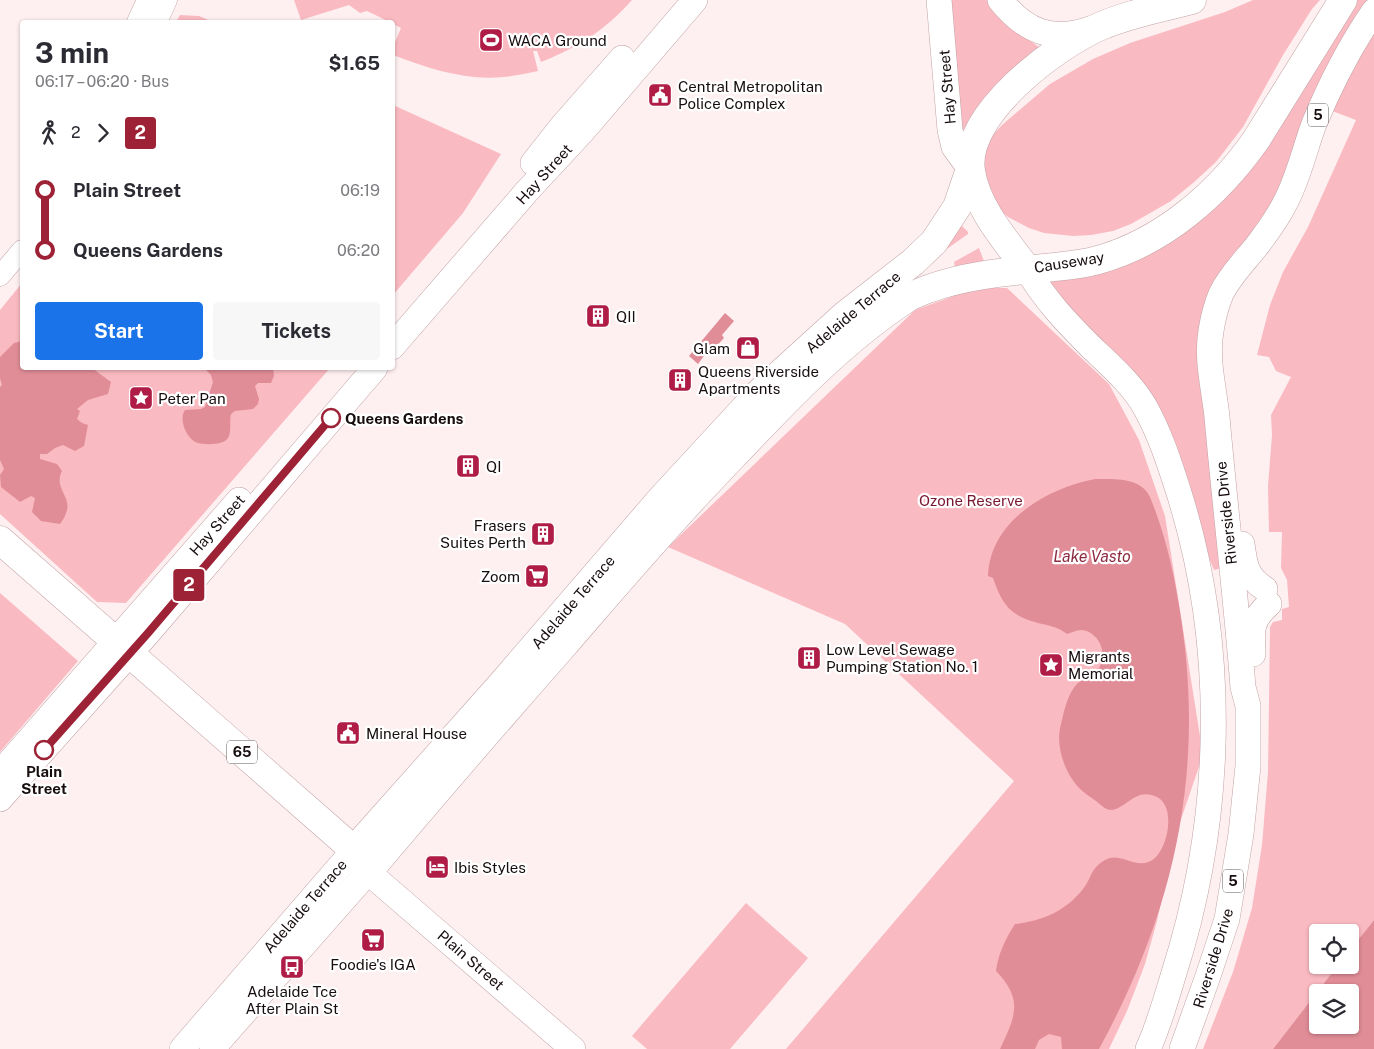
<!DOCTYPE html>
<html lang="en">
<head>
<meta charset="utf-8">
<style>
	:root { --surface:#fff; --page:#f7f7f7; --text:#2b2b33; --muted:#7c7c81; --accent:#1a73e8 }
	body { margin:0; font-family:"Public Sans",sans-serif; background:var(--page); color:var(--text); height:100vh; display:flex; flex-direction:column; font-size:19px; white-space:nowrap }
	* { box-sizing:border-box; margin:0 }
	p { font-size:16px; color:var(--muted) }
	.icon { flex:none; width:28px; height:28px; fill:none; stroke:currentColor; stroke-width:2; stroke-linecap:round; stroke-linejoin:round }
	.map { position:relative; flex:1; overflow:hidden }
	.sheet { position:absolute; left:20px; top:20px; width:375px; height:350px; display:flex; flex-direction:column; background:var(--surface); border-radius:5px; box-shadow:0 1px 4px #0004 }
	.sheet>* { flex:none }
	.badge { padding:0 10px; border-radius:4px; font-size:18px; line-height:32px }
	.tools { position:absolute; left:1309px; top:924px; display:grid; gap:10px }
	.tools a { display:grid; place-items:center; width:50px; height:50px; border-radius:5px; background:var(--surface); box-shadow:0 1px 4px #0004; font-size:25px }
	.map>.badge { position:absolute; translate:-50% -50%; box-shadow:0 0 0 2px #fff }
	.legs { display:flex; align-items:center; gap:8px; height:55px; padding:0 15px; font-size:16px }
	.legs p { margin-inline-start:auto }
	.head { display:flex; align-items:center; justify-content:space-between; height:85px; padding:0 15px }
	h1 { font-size:28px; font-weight:700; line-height:38px }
	.primary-button { display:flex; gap:10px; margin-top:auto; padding:10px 15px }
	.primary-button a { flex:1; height:58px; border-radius:5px; background:var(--accent); color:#fff; font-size:20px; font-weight:700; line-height:58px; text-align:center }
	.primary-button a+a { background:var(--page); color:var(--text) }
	ul { padding:0 15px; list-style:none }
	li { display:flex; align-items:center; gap:18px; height:60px; font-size:19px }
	li i { display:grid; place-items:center; width:8px; height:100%; margin:0 6px; background:currentColor }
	li i::after { content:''; width:12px; height:12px; margin:-6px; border:4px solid; border-radius:50%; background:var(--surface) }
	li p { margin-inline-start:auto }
	li:first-child i { background:linear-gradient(#0000 50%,currentColor 0) }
	li:last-child i { background:linear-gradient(currentColor 50%,#0000 0) }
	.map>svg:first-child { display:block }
	.green { fill:#fabac1 }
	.water { fill:#e18d97; fill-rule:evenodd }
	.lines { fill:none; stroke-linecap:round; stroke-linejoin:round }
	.minor-casing { stroke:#c2a2a5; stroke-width:21 }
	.major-casing { stroke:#c2a2a5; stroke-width:26 }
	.highway-casing { stroke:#c2a2a5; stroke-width:29 }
	.minor { stroke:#fff; stroke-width:20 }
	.major { stroke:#fff; stroke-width:25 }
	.highway { stroke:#fff; stroke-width:28 }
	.line-1-casing { stroke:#fff; stroke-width:11 }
	.line-1 { stroke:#9d2235; stroke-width:8 }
	.stop-1-dot { fill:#fff; stroke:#9d2235; stroke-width:2.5 }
	.labels { text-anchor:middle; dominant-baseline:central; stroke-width:4.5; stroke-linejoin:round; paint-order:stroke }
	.shield { fill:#fff; stroke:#5d5656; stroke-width:1 }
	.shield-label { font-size:14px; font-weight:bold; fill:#170d0e }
	.poi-label { font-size:15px; fill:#170d0e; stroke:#fff; text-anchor:start }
	.street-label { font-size:15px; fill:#170d0e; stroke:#fff }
	.stop-label { font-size:15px; font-weight:bold; fill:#170d0e; stroke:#fff; text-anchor:start }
	.park-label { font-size:15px; fill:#79162f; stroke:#fff }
	.water-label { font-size:16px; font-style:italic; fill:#8d2b40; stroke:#fff }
</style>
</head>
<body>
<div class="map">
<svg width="1374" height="1049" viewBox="0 0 1374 1049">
	<rect width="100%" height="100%" fill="#fef0f1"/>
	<!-- green -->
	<g class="green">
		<path d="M294 0H632C604 31 579 47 541 62L537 51H533L538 71C527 73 515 76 503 77 466 81 427 68 393 55V47L401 28C390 22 379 17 367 11L360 13 349 5 301 20Z"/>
		<polygon points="943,0 988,0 1002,19 1040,48 965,133 962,134"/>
		<polygon points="1253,0 1320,0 1312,9 1283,55 1243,127 1216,162 1193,183 1171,201 1131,224 1113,231 1091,235 1073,236 1044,233 1029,228 1008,217 1000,210 981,172 988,140 1002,125 1050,84 1093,59 1130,43 1225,12"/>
		<polygon points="1352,0 1374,0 1284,192 1209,309 1227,567 1214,570 1201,539 1173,447 1042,277 1156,248"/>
		<polygon points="180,15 199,16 213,22 176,22"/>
		<polygon points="1374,23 1374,920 1350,950 1350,932 1318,932 1318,965 1338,965 1273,1049 1203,1049 1233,972 1252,908 1262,845 1268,772 1270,627 1273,622 1282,620 1282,609 1289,607 1287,580 1281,568 1282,532 1269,532 1268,486 1272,435 1271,415 1291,377 1276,371 1269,357 1257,355 1270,305 1283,272 1308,227 1356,120 1327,109"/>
		<polygon points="393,105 501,154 463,213 393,295"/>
		<polygon points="957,221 968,232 968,234 934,258"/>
		<polygon points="979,248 985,264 955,267 954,262"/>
		<polygon points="22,283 22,368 330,368 126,603 97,602 0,514 0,310"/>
		<polygon points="976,288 1007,288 1109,384 1139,440 1165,516 1203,755 1176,834 1157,921 1145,964 1127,1011 1109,1049 786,1049 1014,781 845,624 668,547 915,310"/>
		<polygon points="0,593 78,661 0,752"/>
		<polygon points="746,903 808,958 730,1049 647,1049 632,1036"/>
	</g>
	<!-- water -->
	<g class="water">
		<polygon points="725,313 734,321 722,335 724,338 712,351 709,349 698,364 689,356"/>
		<path d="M22 341V368H92L111 382 108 394 88 400 77 409 80 411 77 419 82 423 88 425 84 446 75 451 63 445 55 448 47 454H40V459L57 464 62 471C53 489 73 497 66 513 65 517 62 521 60 524L41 521 32 512 35 498 31 496 20 502 1 487 0 475 4 469 0 460V387L2 385 0 378V357L14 343Z"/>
		<path d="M204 368H273L274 376 271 383H258L255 386 259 399 258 404 253 409 235 411 231 414C229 422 232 431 228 438 224 445 206 445 198 443 187 440 178 420 185 410L201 409 205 407 213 382 211 375Z"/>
		<path d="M1095 479C1114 479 1141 477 1150 497 1166 536 1175 577 1181 618 1205 773 1174 912 1099 1049H1062L1061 1037 1049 1034 1039 1040 1035 1049H1000C1015 1017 1024 1000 996 971 998 954 1006 938 1015 924 1042 921 1066 911 1083 889 1093 876 1089 870 1105 860 1121 850 1138 873 1155 858 1168 846 1176 807 1157 797 1136 787 1128 807 1112 810 1105 810 1101 805 1096 801 1090 797 1083 792 1078 787 1064 771 1055 745 1061 724 1064 711 1068 692 1078 683 1086 676 1097 674 1101 664 1107 650 1097 631 1081 630 1076 630 1071 633 1067 634 1056 626 1050 626 1038 623 1010 616 1002 604 993 578L988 576C990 521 1047 488 1095 479Z"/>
		<path d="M1374 920V1049H1273L1338 965H1350V950ZM1318 992H1350V1025H1318Z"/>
	</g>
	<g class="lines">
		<defs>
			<g id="minor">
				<polyline points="137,22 147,0"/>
				<polyline points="157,22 167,0"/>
				<polyline points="0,276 22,250"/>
			</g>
			<g id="major">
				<polyline points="939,0 950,130 954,147 970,169"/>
				<path d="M1000 0C1026 32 1052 42 1090 29"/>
				<polyline points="533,163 563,125 622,58"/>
				<path d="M1027 269C1044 299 1067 323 1091 347 1110 365 1132 384 1145 407 1161 436 1169 462 1179 493 1228 649 1223 819 1174 973 1166 999 1159 1025 1148 1049"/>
				<polyline points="392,347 528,190 581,133 695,0"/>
				<path d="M1242 544C1245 566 1246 576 1265 589"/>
				<path d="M1253 654C1252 630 1250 621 1269 604"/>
				<polyline points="0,773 239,500"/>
				<polyline points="0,799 148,633 375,368"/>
				<polyline points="182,1049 354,850"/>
				<polyline points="212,1049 368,872 573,1049"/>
				<path d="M1182 1049 1208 976 1227 919 1241 834 1248 766V706L1243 687C1236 597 1225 507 1217 417 1214 388 1206 359 1211 331 1213 318 1216 306 1221 294 1230 275 1246 260 1259 243 1268 231 1277 219 1284 205 1298 180 1304 151 1314 124 1330 85 1350 46 1374 11"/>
			</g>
			<g id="highway">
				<path d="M1027 269C1006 241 976 207 971 171 962 115 1056 45 1101 26 1131 13 1162 8 1192 0"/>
				<polyline points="0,540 354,850 363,864"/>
				<polyline points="354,850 500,686 662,498 758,394 845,315 913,262 934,242 957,207 970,169"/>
				<path d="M368 872C432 796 497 721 563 646 614 587 664 528 718 472 776 411 835 346 906 299 912 295 920 292 928 289 966 275 1005 272 1045 268 1062 266 1081 265 1098 260 1163 242 1218 194 1256 140L1343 0"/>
			</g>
		</defs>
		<!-- minor casing -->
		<use href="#minor" class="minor-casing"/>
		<!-- major casing -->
		<use href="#major" class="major-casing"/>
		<!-- highway casing -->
		<use href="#highway" class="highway-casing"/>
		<!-- minor -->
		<use href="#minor" class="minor"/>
		<!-- major -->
		<use href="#major" class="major"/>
		<!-- highway -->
		<use href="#highway" class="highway"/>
	</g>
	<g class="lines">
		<defs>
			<polyline id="line-1" points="44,750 148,633 331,418"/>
		</defs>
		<!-- line-1 casing -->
		<use href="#line-1" class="line-1-casing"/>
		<!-- line-1 -->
		<use href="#line-1" class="line-1"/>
	</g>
	<!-- icons -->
	<defs>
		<symbol id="stadium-square" viewBox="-11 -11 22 22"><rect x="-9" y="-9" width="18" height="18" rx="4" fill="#af1c45" stroke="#fff"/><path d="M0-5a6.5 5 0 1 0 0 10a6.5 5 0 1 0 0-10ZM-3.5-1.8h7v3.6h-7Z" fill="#fff"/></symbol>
		<symbol id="civic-square" viewBox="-11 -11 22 22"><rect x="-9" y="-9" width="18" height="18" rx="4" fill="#af1c45" stroke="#fff"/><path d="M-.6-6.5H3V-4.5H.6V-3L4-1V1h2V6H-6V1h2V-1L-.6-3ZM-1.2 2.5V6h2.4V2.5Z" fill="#fff"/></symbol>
		<symbol id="building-square" viewBox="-11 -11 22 22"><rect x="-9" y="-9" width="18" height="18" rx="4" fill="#af1c45" stroke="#fff"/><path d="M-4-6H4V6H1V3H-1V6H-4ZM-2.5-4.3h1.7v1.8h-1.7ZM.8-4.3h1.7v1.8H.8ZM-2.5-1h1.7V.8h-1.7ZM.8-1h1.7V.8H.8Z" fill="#fff"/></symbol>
		<symbol id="shop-square" viewBox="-11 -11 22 22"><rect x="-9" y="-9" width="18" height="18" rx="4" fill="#af1c45" stroke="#fff"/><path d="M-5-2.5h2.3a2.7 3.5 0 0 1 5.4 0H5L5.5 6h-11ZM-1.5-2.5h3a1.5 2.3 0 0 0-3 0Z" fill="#fff"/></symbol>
		<symbol id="sight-square" viewBox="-11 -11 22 22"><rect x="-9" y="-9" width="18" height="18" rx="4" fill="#af1c45" stroke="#fff"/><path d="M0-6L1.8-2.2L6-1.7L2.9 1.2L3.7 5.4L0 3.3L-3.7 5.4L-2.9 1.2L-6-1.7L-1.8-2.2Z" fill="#fff"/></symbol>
		<symbol id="supermarket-square" viewBox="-11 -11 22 22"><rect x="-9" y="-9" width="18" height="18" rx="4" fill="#af1c45" stroke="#fff"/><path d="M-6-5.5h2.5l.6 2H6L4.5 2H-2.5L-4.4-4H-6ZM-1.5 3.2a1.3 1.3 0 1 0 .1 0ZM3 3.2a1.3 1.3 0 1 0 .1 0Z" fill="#fff"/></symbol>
		<symbol id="hotel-square" viewBox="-11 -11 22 22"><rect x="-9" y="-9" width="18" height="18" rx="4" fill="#af1c45" stroke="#fff"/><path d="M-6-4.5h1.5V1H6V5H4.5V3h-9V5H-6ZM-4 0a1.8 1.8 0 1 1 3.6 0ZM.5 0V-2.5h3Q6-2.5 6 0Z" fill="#fff"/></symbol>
		<symbol id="bus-square" viewBox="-11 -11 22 22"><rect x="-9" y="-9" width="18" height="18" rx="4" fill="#af1c45" stroke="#fff"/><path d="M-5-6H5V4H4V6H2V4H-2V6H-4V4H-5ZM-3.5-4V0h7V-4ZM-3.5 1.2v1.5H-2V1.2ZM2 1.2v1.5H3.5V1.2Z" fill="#fff"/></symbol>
	</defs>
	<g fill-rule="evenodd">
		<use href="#stadium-square" x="477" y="26" width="28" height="28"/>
		<use href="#civic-square" x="646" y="81" width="28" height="28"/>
		<use href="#building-square" x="584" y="302" width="28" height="28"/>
		<use href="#shop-square" x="734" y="334" width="28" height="28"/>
		<use href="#building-square" x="666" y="366" width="28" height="28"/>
		<use href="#sight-square" x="127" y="384" width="28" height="28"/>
		<use href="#building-square" x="454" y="452" width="28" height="28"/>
		<use href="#building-square" x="529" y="520" width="28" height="28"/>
		<use href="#supermarket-square" x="523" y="562" width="28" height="28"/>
		<use href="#building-square" x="795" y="644" width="28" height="28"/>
		<use href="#sight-square" x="1037" y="651" width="28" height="28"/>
		<use href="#civic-square" x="334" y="719" width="28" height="28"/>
		<use href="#hotel-square" x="423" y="853" width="28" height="28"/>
		<use href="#supermarket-square" x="359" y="926" width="28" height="28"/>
		<use href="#bus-square" x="278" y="953" width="28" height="28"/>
	</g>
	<!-- markers -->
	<g class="stop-1-dot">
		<circle cx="331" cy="418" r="9"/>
		<circle cx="44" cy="750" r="9"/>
	</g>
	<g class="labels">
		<!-- shield labels -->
		<g class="shield">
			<rect x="1308" y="103.5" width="20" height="23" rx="4"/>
			<rect x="227" y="740.5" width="30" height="23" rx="4"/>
			<rect x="1223" y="869.5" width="20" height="23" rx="4"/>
		</g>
		<g class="shield-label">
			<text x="1318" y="115">5</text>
			<text x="242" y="752">65</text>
			<text x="1233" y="881">5</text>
		</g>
		<!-- poi labels -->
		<g class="poi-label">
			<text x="508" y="40">WACA Ground</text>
			<text x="678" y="86">Central Metropolitan<tspan x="678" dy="17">Police Complex</tspan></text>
			<text x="616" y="316">QII</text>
			<text x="730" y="348" text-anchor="end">Glam</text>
			<text x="698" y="371">Queens Riverside<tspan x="698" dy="17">Apartments</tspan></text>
			<text x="158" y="398">Peter Pan</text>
			<text x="486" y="466">QI</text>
			<text x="526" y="525" text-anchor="end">Frasers<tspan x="526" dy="17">Suites Perth</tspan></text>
			<text x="520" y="576" text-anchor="end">Zoom</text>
			<text x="826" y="649">Low Level Sewage<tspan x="826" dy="17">Pumping Station No. 1</tspan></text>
			<text x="1068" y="656">Migrants<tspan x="1068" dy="17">Memorial</tspan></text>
			<text x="366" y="733">Mineral House</text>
			<text x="454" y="867">Ibis Styles</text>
			<text x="373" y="964" text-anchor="middle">Foodie's IGA</text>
			<text x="292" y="991" text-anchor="middle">Adelaide Tce<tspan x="292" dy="17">After Plain St</tspan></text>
		</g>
		<!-- street labels -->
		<g class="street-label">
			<text transform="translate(947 87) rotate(-95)">Hay Street</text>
			<text transform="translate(544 174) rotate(-48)">Hay Street</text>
			<text transform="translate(1069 262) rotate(-9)">Causeway</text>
			<text transform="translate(853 312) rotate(-40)">Adelaide Terrace</text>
			<text transform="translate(1226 513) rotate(-96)">Riverside Drive</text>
			<text transform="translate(217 525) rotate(-49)">Hay Street</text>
			<text transform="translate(573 602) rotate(-49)">Adelaide Terrace</text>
			<text transform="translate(305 906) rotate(-49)">Adelaide Terrace</text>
			<text transform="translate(1213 958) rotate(-73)">Riverside Drive</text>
			<text transform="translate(471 960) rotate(41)">Plain Street</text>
		</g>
		<!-- stop labels -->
		<g class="stop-label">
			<text x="345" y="418">Queens Gardens</text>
			<text x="44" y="771" text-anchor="middle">Plain<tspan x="44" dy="17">Street</tspan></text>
		</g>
		<!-- park labels -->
		<g class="park-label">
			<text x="971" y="500">Ozone Reserve</text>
		</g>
		<!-- water labels -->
		<g class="water-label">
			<text x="1092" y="556">Lake Vasto</text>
		</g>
	</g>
</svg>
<div class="tools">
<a><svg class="icon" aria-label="locate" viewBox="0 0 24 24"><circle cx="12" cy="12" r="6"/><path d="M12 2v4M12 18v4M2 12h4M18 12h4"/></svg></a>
<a><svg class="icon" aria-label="layers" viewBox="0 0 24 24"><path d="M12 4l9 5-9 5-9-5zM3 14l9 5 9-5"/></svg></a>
</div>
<b class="badge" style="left:189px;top:585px;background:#9d2235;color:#fff">2</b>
<section class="sheet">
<div class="head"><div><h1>3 min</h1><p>06:17 – 06:20 · Bus</p></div><b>$1.65</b></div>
<div class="legs"><svg class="icon" aria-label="walk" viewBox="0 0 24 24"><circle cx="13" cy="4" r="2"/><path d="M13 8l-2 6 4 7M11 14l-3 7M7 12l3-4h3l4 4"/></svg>2<svg class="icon" aria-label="forward" viewBox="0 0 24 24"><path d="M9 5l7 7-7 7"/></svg><b class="badge" style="background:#9d2235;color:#fff">2</b></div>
<ul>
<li><i style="color:#9d2235"></i><b>Plain Street</b><p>06:19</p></li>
<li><i style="color:#9d2235"></i><b>Queens Gardens</b><p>06:20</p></li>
</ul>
<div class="primary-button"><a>Start</a><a>Tickets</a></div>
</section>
</div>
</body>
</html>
